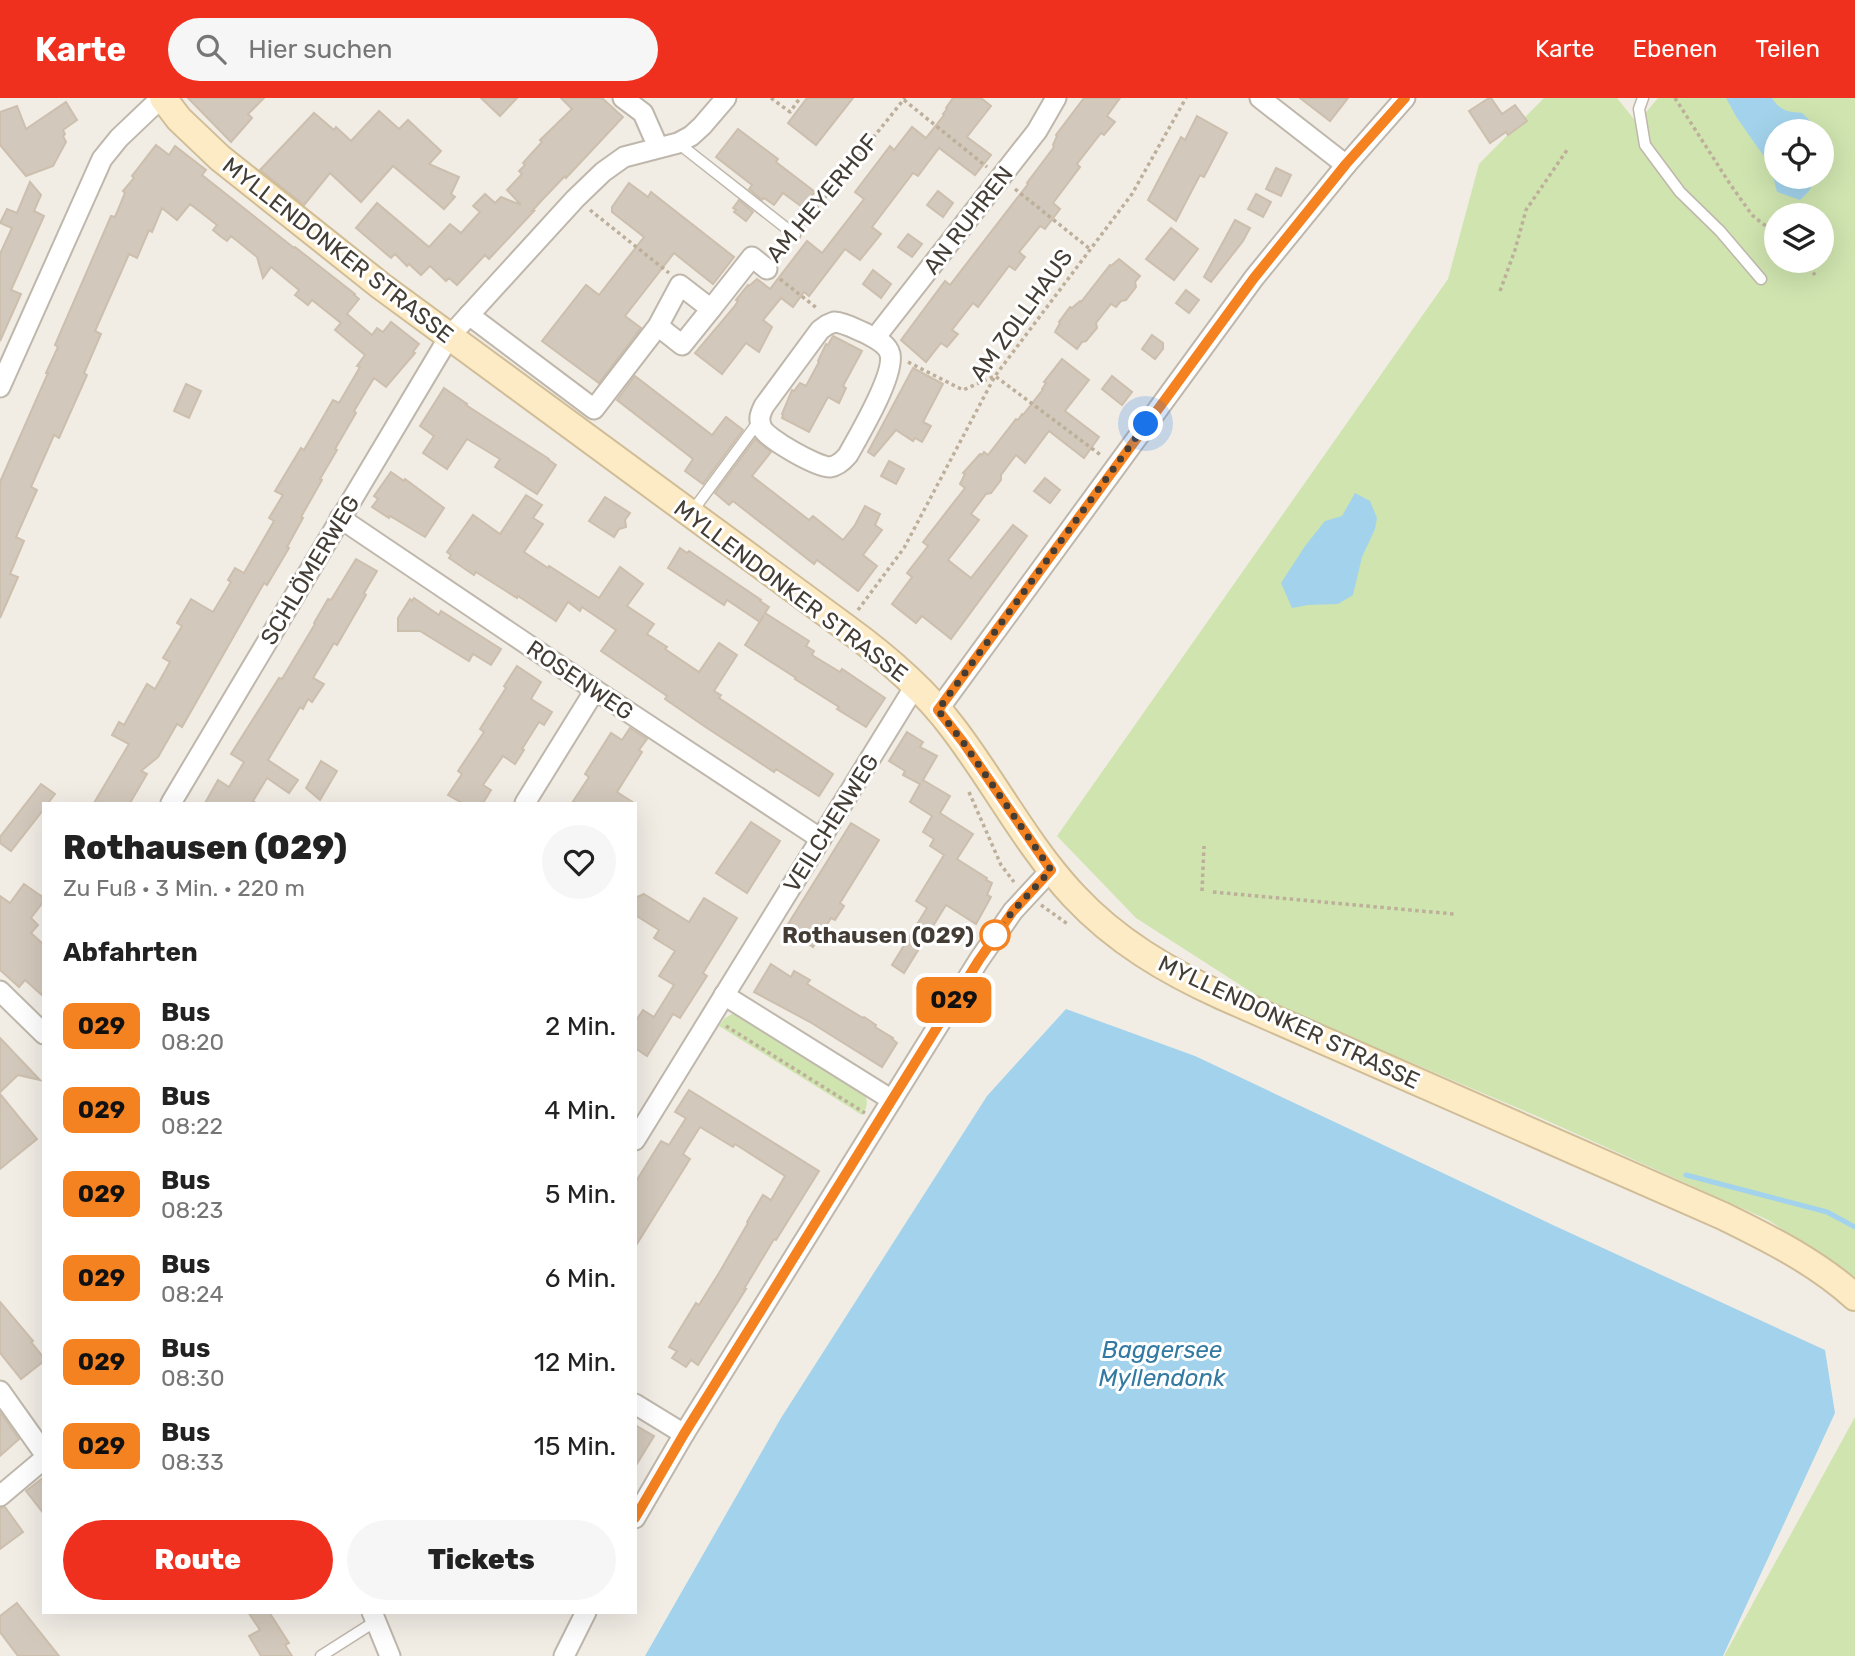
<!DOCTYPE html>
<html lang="de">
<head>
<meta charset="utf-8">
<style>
	:root { --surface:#fff; --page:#f6f6f6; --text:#222; --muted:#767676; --accent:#ef301e }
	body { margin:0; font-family:Rubik,sans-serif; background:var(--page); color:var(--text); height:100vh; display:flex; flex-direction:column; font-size:26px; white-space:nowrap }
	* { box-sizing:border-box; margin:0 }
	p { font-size:23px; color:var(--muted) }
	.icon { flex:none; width:38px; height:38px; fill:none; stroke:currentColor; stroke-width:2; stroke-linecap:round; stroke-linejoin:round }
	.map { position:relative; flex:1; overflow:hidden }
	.panel { position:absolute; left:42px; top:704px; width:595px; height:812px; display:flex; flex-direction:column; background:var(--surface); border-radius:0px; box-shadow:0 7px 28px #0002 }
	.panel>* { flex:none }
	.badge { padding:0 14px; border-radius:10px; font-size:24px; line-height:46px }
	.tools { position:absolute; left:1764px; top:21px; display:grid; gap:14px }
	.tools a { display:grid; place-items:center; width:70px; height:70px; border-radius:50%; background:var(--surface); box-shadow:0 7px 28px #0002; font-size:35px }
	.you { position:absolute; width:35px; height:35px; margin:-18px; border:5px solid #fff; border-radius:50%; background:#1a73e8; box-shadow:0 0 0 10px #1a73e833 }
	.map>.badge { position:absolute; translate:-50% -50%; box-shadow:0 0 0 4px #fff }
	h2 { padding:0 21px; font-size:26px; line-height:63px }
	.round { display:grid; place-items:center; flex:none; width:74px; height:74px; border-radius:37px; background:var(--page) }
	.headline { display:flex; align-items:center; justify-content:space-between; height:119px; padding:0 21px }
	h1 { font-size:33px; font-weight:800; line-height:52px }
	.action { display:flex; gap:14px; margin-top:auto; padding:14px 21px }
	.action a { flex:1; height:80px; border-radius:42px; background:var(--accent); color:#fff; font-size:28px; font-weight:800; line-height:80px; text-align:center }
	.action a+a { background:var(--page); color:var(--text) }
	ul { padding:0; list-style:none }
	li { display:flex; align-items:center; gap:21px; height:84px; padding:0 21px }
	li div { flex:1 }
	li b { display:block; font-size:26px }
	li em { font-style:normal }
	li .badge { min-width:77px; font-weight:700; text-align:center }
	header { display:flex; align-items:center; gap:42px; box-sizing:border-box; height:98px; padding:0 35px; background:var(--accent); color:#fff }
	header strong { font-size:33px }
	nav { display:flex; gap:38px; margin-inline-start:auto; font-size:24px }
	.search { width:490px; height:63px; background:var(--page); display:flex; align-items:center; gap:18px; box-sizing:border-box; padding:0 24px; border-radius:38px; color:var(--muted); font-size:26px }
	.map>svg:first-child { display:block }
	.green { fill:#cfe4af; fill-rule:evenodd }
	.water { fill:#a3d3ec }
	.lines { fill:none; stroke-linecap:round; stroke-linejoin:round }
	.stream { stroke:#a3d3ec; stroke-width:5 }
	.building { fill:#d2c8bb; stroke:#cdbfae; stroke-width:2 }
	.lane-casing { stroke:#bfb7ab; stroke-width:13 }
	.street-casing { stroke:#bfb7ab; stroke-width:23 }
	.secondary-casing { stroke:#d0bd97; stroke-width:30 }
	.path { stroke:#bdaf9a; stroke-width:3.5; stroke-dasharray:3.5 3.5; stroke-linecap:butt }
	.lane { stroke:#fff; stroke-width:10 }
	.street { stroke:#fff; stroke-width:19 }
	.secondary { stroke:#fcebc4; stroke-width:26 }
	.line-casing { stroke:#fff; stroke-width:16 }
	.line { stroke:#f58220; stroke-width:10 }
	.walk { stroke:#433d35; stroke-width:7; stroke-dasharray:0 12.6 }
	.stop-dot { fill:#fff; stroke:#f58220; stroke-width:3.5 }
	.labels { text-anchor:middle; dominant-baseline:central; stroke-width:6; stroke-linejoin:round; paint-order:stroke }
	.street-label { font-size:23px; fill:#433d35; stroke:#fff }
	.stop-label { font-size:23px; font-weight:bold; fill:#433d35; stroke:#fff; text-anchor:end }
	.water-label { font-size:24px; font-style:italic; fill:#327aa2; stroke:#fff }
</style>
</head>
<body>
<header>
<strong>Karte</strong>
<div class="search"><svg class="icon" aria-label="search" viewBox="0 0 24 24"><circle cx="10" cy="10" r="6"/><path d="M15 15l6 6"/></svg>Hier suchen</div>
<nav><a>Karte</a><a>Ebenen</a><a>Teilen</a></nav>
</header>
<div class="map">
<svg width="1855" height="1558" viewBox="0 0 1855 1558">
	<rect width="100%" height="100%" fill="#f1ede5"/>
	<!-- green -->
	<g class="green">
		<path d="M1544 0H1617L1637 25 1658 0H1855V1179L1768 1122 1541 1020 1262 901 1136 820 1057 738 1448 181 1479 66ZM1776 33H1822V79H1776ZM1776 117H1822V163H1776Z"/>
		<path d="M732 916 740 918 864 994C868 1003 868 1009 862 1017L719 928 725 920Z"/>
		<polygon points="1855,1319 1855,1558 1724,1558"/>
	</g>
	<!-- water -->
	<g class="water">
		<path d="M1726 0H1772C1780 13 1788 14 1802 15L1810 23 1814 33H1776V79H1816L1809 93 1800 102 1777 94 1770 67 1737 20Z"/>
		<polygon points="1355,395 1370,403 1377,420 1375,431 1362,459 1353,497 1338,506 1308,507 1292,510 1281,485 1305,448 1325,423 1342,418"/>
		<polygon points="1066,911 1195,958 1555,1128 1825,1252 1835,1315 1723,1558 645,1558 781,1320 987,998"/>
	</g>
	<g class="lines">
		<!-- stream -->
		<polyline class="stream" points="1686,1077 1827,1114 1855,1129"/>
	</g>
	<!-- building -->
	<g class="building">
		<polygon points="188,0 264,0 248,16 252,20 231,44"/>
		<polygon points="481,0 517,0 500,18"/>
		<polygon points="561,0 602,0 623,19 566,80 565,78 543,101 532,113 534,113 489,161 485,157 457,187 449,180 446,183 430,168 421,177 409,166 407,168 395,156 391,160 356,130 377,105 429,149 450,126 461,135 480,114 473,108 485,96 495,105 501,99 521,107 507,92 522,76 519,73 525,67 523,65 542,44 540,42 572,11"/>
		<polygon points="807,0 853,0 816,47 788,25"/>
		<polygon points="953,0 981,0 991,8 967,39 991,57 975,77 939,50 918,78 913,75 872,129 881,136 860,162 845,151 809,198 804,194 793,209 781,200 763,222 772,229 759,254 746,245 722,276 695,255 734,209 738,203 736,202 748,187 749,188 757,181 770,191 807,143 822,155 864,101 855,94 890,48 894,52 912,29 926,40 944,17 943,16 947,11 946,10"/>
		<polygon points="1084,0 1120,0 1107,18 1115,24 1104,37 1101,35 1077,66 1080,69 1053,105 1060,111 1045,131 1040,128 1019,154 1025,159 1015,172 1009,168 978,209 973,205 952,232 958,236 947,249 941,245 926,264 901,242 945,183 950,187 1028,86 1027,85 1054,49 1053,47 1057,38 1056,37"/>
		<polygon points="1300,0 1348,0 1330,23"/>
		<polygon points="1489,0 1491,0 1502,16 1515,7 1527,23 1508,37 1506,34 1490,45 1469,13"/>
		<polygon points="66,4 77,22 63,32 65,36 63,38 66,44 53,68 26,78 0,47 0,14 17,8 26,31"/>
		<polygon points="379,13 399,31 408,22 441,53 429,66 459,79 451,96 455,99 444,111 393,68 361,104 330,75 304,107 260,72 314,15 334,32 336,29 351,43"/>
		<polygon points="1197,18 1227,35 1204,79 1200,77 1176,123 1148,102 1181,39 1185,42"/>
		<polygon points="738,31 778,61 776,64 815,94 802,109 783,95 774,107 764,100 762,102 749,91 752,87 716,59"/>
		<polygon points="156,47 169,57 175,48 206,72 202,77 289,146 294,150 295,149 355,196 354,197 359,201 347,216 372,237 377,230 383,234 391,224 419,246 413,254 415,255 386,289 374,280 354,313 356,315 335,351 337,352 320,381 322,382 301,419 303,420 287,449 289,450 267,487 264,485 182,629 177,626 158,659 141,673 147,676 130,705 94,705 129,646 112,637 119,624 124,627 147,586 155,591 170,564 163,560 182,528 177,525 191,501 213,514 231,484 228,482 235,470 244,475 274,423 269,420 283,397 275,393 301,350 304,352 333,302 339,305 360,269 357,268 365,257 335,232 341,225 312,202 308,207 295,197 299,192 271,169 263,180 257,159 231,138 227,143 220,138 213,132 217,127 190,106 177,122 162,110 152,134 149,132 137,160 129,156 95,233 101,236 84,275 87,277 59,340 54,337 31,389 37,392 16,439 24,443 10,476 18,479 0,520 0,384 48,275 46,275 58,249 55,247 111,118 115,119 125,95 123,93 134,80 132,78"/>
		<polygon points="1276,70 1291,77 1281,98 1266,91"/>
		<polygon points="30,84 41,97 34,113 44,118 11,192 21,196 0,243 0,156 12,130 0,125 7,111 17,115"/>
		<polygon points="629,85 648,99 651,94 734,159 713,186 674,155 625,218 641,230 599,285 542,243 586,187 599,197 644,139 612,114 612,109"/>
		<polygon points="938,93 953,105 943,119 927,107"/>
		<polygon points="1256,96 1271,104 1263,119 1248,111"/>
		<polygon points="739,102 753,114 746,123 734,114 736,112 733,110"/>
		<polygon points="1235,122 1250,130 1243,143 1211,184 1204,179"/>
		<polygon points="1171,130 1198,151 1174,182 1146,161"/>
		<polygon points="908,136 922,146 912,159 898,149"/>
		<polygon points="1119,161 1140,178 1135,184 1136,189 1126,202 1121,203 1116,209 1111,206 1096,225 1097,230 1086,243 1082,244 1077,251 1055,234 1060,225 1059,224 1070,209 1072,210 1080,203 1081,204 1110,167 1111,168"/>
		<polygon points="873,172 891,186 881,200 863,186"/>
		<polygon points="1186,192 1199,202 1189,215 1176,205"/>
		<polygon points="1152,237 1163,245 1163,251 1155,261 1142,251"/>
		<polygon points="833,238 862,253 843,288 846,290 839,305 828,299 809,334 782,320 783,317 782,316 792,292 794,293 800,285 806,288 819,264 818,263 826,246 828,247"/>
		<polygon points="1062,261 1089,282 1065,313 1099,339 1084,360 1049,333 1025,365 1016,357 1001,377 1001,382 991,395 986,396 971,416 979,422 948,462 971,480 1013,427 1027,438 951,541 922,518 916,525 892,506 912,479 907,475 928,448 923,444 965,390 960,386 965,376 963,375 980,356 982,357 984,354 988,357 1016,321 1018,322 1022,316 1023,317 1041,294 1043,292 1042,291 1046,285 1044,284"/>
		<polygon points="913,270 943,286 923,324 931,328 922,344 915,340 913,343 896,332 874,358 868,354"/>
		<polygon points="635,278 712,337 726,319 743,332 703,386 685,373 693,361 617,302"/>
		<polygon points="1112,278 1132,294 1122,307 1102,291"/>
		<polygon points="186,286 201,293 189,320 174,313"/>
		<polygon points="444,290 467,306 466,307 549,361 549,362 556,367 537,396 495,369 500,361 467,341 447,371 423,355 434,338 420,328"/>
		<polygon points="755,341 771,354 752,378 809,422 813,418 843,442 855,427 865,408 880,416 875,427 882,432 863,457 877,468 858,493 817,462 814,466 733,403 729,407 715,395"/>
		<polygon points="889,363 904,371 896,386 881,378"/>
		<polygon points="391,374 404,383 405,381 444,410 425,439 390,418 389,420 372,409 378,401 374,398"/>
		<polygon points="1045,380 1060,392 1050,405 1034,393"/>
		<polygon points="526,397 542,407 533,420 543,426 524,454 548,470 549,468 599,500 620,469 643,486 627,508 654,526 647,536 667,549 665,551 699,574 719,545 737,557 714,593 721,597 719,600 833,676 819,698 776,671 774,674 704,628 665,601 667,598 601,553 616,532 582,509 580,513 568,504 556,523 518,498 517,500 476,474 474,477 449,460 451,457 447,454 473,417 500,436"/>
		<polygon points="605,399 630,415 625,422 626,429 619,431 614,439 589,423"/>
		<polygon points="680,450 687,455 689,453 761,502 760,503 769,509 765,515 809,543 806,548 814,553 812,557 840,574 842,571 885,600 866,629 837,611 839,609 795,581 796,580 745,547 764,517 760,524 727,502 724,507 668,470"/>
		<polygon points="356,461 377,473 364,495 366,497 337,547 334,545 313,580 324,586 312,604 308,601 303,611 300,609 268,662 298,682 289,695 267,680 253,703 256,705 205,705 218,682 229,689 244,664 231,656 279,580 282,581 315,526 314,525 328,501 331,502"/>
		<polygon points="414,500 439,517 441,513 501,551 491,567 473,556 469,563 420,533 398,533 398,520 410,501 412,503"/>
		<polygon points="517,568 541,584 531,601 552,614 544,627 539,624 522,651 524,652 515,666 503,658 483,687 491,692 483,705 462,705 448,697 462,676 458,673 484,634 480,631 506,590 504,588"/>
		<polygon points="630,630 647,641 639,652 642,654 617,694 634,705 572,705 589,679 585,676 611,635 622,642"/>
		<polygon points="907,634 923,644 920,649 937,658 923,682 950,698 940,715 973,736 957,761 987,780 986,782 992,785 987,797 991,799 976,826 946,807 904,875 892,867 927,810 916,803 944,757 930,748 934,741 923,734 932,718 910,704 920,686 903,677 905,673 889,663"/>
		<polygon points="321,663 337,673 320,702 306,690"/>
		<polygon points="41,686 55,696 48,705 44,705 44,711 11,753 0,745 0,739"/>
		<polygon points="751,724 780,743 747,795 716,775"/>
		<polygon points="851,725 879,742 840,805 844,808 835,822 831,820 813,849 785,831"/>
		<polygon points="24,786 44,800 44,803 31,820 38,827 31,835 44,847 44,899 25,882 19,889 0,872 0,798 10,805"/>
		<polygon points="644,796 689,824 704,800 737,820 703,875 707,878 680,920 673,916 647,958 635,950 635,924 643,912 654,919 674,887 659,878 675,853 654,840 659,832 635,817 635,800"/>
		<polygon points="771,866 791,879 794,873 810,882 807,886 863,920 864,919 876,927 875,929 893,940 892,941 897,945 882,969 810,924 754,894"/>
		<polygon points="0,940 40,982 18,977 0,994"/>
		<polygon points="689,992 819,1073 776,1142 774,1141 744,1191 746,1191 698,1267 691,1262 686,1269 672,1260 677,1253 669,1249 696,1205 699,1207 719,1175 748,1125 747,1124 763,1097 771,1102 785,1078 735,1046 733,1049 700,1029 683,1056 690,1061 635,1149 635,1085 661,1043 669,1047 686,1020 675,1014"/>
		<polygon points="0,996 37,1041 0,1071"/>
		<polygon points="0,1204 33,1243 31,1244 44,1260 44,1263 21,1281 0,1255"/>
		<polygon points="0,1314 19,1341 0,1358"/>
		<polygon points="635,1327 654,1338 635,1369"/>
		<polygon points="44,1379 44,1416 26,1393"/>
		<polygon points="5,1409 23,1434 0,1451 0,1410"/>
		<polygon points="17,1505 36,1529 59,1558 18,1558 0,1534 0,1518"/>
		<polygon points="248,1514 269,1514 289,1545 285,1547 292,1558 261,1558 249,1538 260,1532"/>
	</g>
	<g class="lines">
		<defs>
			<g id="lane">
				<polyline points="1643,0 1639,11 1645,47 1680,94 1720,133 1761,181"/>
				<polyline points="678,45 795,137"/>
				<polyline points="691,415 759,323"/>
				<polyline points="321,1558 376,1523"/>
			</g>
			<g id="street">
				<polyline points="623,0 643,15 658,49"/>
				<polyline points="1260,0 1346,67"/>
				<polyline points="711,211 752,159 767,171"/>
				<polyline points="469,217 594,311 658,228 682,247 711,211 680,187 658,228"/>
				<path d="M834 224C846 225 855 231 865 235 874 240 887 245 890 256 895 277 859 337 848 357 843 363 838 368 830 369 817 369 767 341 762 330 758 322 760 316 764 308L820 232 827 227Z"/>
				<polyline points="875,240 1037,33 1056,0"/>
				<polyline points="0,289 102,61 119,40 161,0"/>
				<polyline points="340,420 595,592 821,741"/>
				<polyline points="938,612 1254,180 1346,67 1405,0"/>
				<polyline points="171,705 449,239 575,101 603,74 624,59 678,45 691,38 702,28 726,0"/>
				<polyline points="525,705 595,592"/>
				<polyline points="0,893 44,936"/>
				<polyline points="724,897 892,1002"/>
				<polyline points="635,1042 915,588"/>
				<polyline points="0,1293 44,1355"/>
				<polyline points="635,1306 684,1336"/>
				<polyline points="0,1398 44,1361"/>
				<polyline points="635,1420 684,1336 979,862 1013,813 1051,772"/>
				<polyline points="372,1514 390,1558"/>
				<polyline points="564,1558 586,1514"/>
			</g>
			<path id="secondary" d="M163 0 179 21 220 60 381 188 845 529C885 558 924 591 953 630 995 685 1027 748 1074 798 1116 843 1167 873 1222 898L1723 1118C1770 1141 1816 1164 1855 1199"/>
		</defs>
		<!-- lane casing -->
		<use href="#lane" class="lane-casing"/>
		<!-- street casing -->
		<use href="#street" class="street-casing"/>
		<!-- secondary casing -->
		<use href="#secondary" class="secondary-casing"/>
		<!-- path -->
		<g class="path">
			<polyline points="771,0 790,14 800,0"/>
			<polyline points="1675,0 1730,86 1752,117 1763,126 1776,133"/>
			<polyline points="904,2 987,69"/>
			<polyline points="1015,91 1090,151"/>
			<polyline points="590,112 669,175"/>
			<polyline points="803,127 905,0"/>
			<polyline points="1805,163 1815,177"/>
			<polyline points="780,181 818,211"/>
			<polyline points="1500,193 1515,152 1526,112 1567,52"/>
			<polyline points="908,264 963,292 995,278 1102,358"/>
			<polyline points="858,512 904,450 995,278 1132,96 1186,0"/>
			<polyline points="969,694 1001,767 1014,784"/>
			<polyline points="1202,793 1204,748"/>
			<polyline points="1213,794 1454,816"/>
			<polyline points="1041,807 1069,827"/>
			<polyline points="726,928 865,1015"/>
		</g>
		<!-- lane -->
		<use href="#lane" class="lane"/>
		<!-- street -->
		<use href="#street" class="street"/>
		<!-- secondary -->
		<use href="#secondary" class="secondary"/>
	</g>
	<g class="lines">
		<defs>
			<polyline id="line" points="635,1420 684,1336 979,862 1013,813 1051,772 963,644 938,612 1254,180 1346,66 1405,0"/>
		</defs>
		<!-- line casing -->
		<use href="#line" class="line-casing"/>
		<!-- line -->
		<use href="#line" class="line"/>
		<!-- walk -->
		<polyline class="walk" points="995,837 1013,813 1051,772 963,644 938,612 1146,326"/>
	</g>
	<!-- markers -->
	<circle class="stop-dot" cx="995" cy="837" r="14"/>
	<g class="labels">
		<!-- street labels -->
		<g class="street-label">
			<text transform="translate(822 100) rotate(-50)">AM HEYERHOF</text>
			<text transform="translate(968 122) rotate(-52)">AN RUHREN</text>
			<text transform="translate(338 152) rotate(38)">MYLLENDONKER STRASSE</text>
			<text transform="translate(1021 217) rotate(-54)">AM ZOLLHAUS</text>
			<text transform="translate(310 472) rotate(-59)">SCHLÖMERWEG</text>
			<text transform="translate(791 493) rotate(37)">MYLLENDONKER STRASSE</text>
			<text transform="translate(580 582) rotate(34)">ROSENWEG</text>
			<text transform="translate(831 725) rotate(-58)">VEILCHENWEG</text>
			<text transform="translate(1289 924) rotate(25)">MYLLENDONKER STRASSE</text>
		</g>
		<!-- stop labels -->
		<g class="stop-label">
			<text x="974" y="837">Rothausen (029)</text>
		</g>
		<!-- water labels -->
		<g class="water-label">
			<text x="1162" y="1252">Baggersee<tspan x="1162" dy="28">Myllendonk</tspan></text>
		</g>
	</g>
</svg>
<div class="tools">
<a><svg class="icon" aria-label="locate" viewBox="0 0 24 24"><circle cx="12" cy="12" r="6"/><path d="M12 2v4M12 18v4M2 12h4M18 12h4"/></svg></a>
<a><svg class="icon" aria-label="layers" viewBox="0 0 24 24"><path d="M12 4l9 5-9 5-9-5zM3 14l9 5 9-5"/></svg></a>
</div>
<div class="you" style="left:1146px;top:326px"></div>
<b class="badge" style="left:954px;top:902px;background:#f58220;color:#111">029</b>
<section class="panel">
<div class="headline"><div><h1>Rothausen (029)</h1><p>Zu Fuß · 3 Min. · 220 m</p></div><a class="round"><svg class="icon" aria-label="heart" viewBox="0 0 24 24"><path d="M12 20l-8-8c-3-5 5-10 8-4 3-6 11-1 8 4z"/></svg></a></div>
<h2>Abfahrten</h2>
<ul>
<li><span class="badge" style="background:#f58220;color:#111">029</span><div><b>Bus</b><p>08:20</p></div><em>2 Min.</em></li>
<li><span class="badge" style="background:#f58220;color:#111">029</span><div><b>Bus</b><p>08:22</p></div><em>4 Min.</em></li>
<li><span class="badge" style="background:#f58220;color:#111">029</span><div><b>Bus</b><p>08:23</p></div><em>5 Min.</em></li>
<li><span class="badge" style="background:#f58220;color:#111">029</span><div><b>Bus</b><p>08:24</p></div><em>6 Min.</em></li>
<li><span class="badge" style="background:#f58220;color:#111">029</span><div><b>Bus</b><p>08:30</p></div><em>12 Min.</em></li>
<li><span class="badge" style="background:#f58220;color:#111">029</span><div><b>Bus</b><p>08:33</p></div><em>15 Min.</em></li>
</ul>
<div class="action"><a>Route</a><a>Tickets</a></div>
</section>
</div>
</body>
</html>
